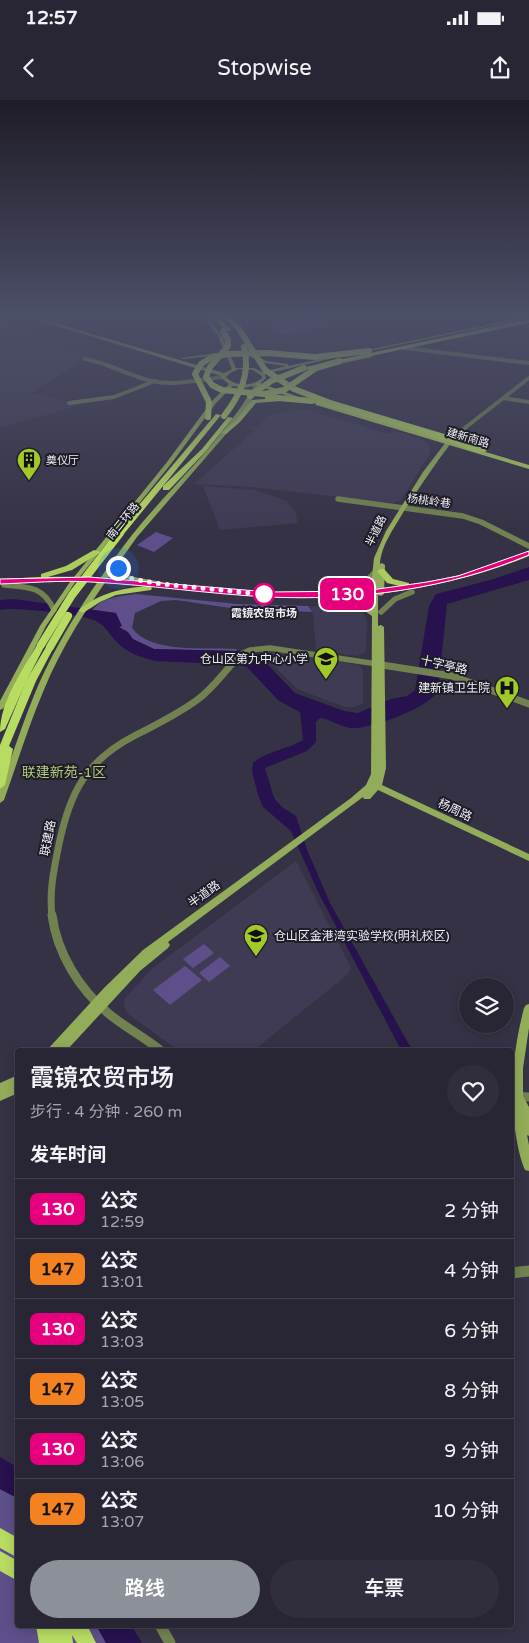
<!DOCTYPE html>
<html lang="zh">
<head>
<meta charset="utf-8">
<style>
	:root { --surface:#282634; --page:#302e3c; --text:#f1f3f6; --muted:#a5a5ac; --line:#44434f; --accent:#8c9099 }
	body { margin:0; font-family:"Varela Round","Noto Sans SC",sans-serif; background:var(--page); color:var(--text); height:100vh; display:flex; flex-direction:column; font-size:19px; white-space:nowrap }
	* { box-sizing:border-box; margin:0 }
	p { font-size:16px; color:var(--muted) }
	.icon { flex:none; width:28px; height:28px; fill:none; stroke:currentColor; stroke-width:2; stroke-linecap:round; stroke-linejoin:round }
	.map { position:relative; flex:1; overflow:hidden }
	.panel { position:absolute; left:15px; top:948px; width:499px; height:580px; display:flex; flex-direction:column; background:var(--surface); border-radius:5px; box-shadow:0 2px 12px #0003,0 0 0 1px var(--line) }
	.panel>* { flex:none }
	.badge { padding:0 10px; border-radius:8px; font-size:18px; line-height:32px }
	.tools { position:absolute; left:459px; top:878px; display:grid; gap:10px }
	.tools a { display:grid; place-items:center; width:55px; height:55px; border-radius:50%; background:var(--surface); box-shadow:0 2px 12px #0003,0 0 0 1px var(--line); font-size:25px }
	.you { position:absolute; width:25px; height:25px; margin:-12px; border:4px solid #fff; border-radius:50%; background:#1a73e8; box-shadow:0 0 0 8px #1a73e833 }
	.map>.badge { position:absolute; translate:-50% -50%; box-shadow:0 0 0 2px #fff }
	h2 { padding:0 15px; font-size:19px; line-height:45px }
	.round { display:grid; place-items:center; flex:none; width:52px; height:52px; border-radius:26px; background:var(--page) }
	.overview { display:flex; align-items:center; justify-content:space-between; height:85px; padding:0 15px }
	h1 { font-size:24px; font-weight:600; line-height:38px }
	.action { display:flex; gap:10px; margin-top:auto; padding:10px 15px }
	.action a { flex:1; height:58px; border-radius:30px; background:var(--accent); color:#fff; font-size:20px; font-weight:600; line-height:58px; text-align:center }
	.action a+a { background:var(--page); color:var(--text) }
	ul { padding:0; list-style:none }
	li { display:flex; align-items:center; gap:15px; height:60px; padding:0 15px; border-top:1px solid var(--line) }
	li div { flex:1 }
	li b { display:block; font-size:19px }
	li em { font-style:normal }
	li .badge { min-width:55px; font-weight:700; text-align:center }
	.status { display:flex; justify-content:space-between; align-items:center; height:35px; padding:0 25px; background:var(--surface); direction:ltr }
	.status svg { height:14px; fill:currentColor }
	header { display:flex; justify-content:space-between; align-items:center; height:65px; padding:0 15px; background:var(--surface); font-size:22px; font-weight:600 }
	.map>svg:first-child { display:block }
	.built { fill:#403b55 }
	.green { fill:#5e4f8a }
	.water { fill:#27114e }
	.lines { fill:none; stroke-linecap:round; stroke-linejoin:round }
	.minor { stroke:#718250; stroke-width:4 }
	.tertiary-far4 { stroke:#718250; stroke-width:4.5 }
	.tertiary-far3 { stroke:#718250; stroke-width:5.5 }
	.tertiary-far2 { stroke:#718250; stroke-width:7 }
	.tertiary-far1 { stroke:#718250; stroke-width:9 }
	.tertiary { stroke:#718250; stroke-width:11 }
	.secondary { fill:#92ac5a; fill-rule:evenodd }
	.primary { fill:#accc60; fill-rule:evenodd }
	.trunk { fill:#b8db62; fill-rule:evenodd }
	.trunk-bridge-far1 { stroke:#b8db62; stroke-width:6 }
	.trunk-bridge { stroke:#b8db62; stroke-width:8 }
	.line { fill:#e6007e; stroke:#fff }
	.walk { stroke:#f2effc; stroke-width:5; stroke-dasharray:0 9 }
	.stop-dot { fill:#fff; stroke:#e6007e; stroke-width:2.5 }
	.labels { text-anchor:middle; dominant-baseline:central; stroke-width:4; stroke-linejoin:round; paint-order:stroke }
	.far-street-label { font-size:11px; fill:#f2effc; stroke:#1e1c25 }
	.far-poi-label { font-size:11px; fill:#f2effc; stroke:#1e1c25; text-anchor:start }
	.far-stop-label { font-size:11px; font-weight:bold; fill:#f2effc; stroke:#1e1c25 }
	.poi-label { font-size:12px; fill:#f2effc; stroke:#1e1c25; text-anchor:end }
	.street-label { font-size:12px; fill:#f2effc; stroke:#1e1c25 }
	.neighbourhood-label { font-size:14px; fill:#b1c980; stroke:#1e1c25 }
</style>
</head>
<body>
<div class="status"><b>12:57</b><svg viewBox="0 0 49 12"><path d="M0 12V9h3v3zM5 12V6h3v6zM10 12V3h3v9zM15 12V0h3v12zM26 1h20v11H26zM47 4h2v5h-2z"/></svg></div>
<header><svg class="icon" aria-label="back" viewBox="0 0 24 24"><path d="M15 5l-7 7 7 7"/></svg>Stopwise<svg class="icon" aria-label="share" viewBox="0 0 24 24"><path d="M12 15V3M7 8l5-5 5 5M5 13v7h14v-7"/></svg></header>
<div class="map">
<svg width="529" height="1543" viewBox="0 0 529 1543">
	<rect width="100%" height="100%" fill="#363246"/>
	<!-- built -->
	<g class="built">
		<polygon points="5,224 88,257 31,293 65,301 84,304 0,328 0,226"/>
		<polygon points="304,309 389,334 395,331 424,340 430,347 430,353 401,400 392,403 252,387 194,384 255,330 250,328 253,326 258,327 269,315"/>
		<polygon points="203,386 253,390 267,394 286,401 295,411 298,423 220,430"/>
		<polygon points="308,506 348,506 363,512 367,521 366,552 356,556 316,550 313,514"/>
		<polygon points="265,550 359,565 363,570 363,603 354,607 345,607 297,589 259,551"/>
		<polygon points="296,761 351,868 347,875 254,950 178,950 128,914 124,907 125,898 153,868"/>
	</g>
	<!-- green -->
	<g class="green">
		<polygon points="313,216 327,226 283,234 270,224"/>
		<polygon points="156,432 173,438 154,452 137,445"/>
		<path d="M136 494 237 504 308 506 312 512 237 509 176 500 161 501 135 513 132 528C151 554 206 547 236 549L237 551 154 549 132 539 130 535 122 531 119 527 116 513 93 510C101 497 122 496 136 494Z"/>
		<polygon points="204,844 214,853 193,868 183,859"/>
		<polygon points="220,857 230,866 209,882 199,873"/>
		<polygon points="185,866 202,880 170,905 153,890"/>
		<polygon points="0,1389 17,1398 18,1525 96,1525 106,1543 0,1543"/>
	</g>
	<!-- water -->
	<g class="water">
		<path d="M529 467V480L447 504 438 591C429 608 369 630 350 628 339 626 330 619 320 618L316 622V642L307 651 265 668 274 698 282 707 296 716 308 752 330 803 412 950H401L318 792 291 731 263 707 258 695 252 671 253 663C268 650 287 650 303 640L300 612 279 601 247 567 240 565 156 561C142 558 127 553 118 543 110 536 106 526 96 521 84 515 12 506 0 510V500L14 499 116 513 122 526 119 527 128 532 133 539 154 549 237 551 264 561 295 593 344 611 358 613 391 599 407 596 415 590 429 506 436 494 494 479Z"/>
		<polygon points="0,1357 17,1367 17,1398 0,1389"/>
		<polygon points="96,1525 131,1525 142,1543 106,1543"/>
	</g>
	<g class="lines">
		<!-- minor -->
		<g class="minor">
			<polyline points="405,248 529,263"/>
			<path d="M85 259C109 263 129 276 152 281 175 286 200 280 223 277"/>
			<polyline points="503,298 529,302"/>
			<polyline points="69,303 114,297 155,281"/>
			<polyline points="452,338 529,278"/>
		</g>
		<!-- tertiary-far4 -->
		<polyline class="tertiary-far4" points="504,213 516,220"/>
		<!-- tertiary-far3 -->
		<g class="tertiary-far3">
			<polyline points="338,399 463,416 481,422 529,446"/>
			<path d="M4 485C28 487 43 486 54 510"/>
			<polyline points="341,495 361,487 375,472"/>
			<polyline points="381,512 395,499 412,492"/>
			<polyline points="230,565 243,553 250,550 270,548 384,565"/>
		</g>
		<!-- tertiary-far2 -->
		<g class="tertiary-far2">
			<polyline points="376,564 452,576 529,604"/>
			<path d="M52 816C49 791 54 769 59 744 70 692 86 661 134 636 156 625 178 614 197 600 211 590 221 576 232 564"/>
		</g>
		<!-- tertiary-far1 -->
		<g class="tertiary-far1">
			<path d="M52 815C57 853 79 889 109 914 125 927 144 937 160 950"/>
			<polyline points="511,996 529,997"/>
		</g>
		<!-- tertiary -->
		<g class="tertiary">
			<polyline points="511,1173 529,1171"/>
			<polyline points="160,1525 170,1543"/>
		</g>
		<!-- secondary -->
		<g class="secondary">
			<path d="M15 213H21L224 273 232 269 218 236 200 213H204L222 236 236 268H254L262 272 286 266 264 263 251 257V256L253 255 267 261 288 264V266L340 255 342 256 265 274 266 278 260 284 249 305 226 334 137 437 122 458V469L126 474 134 477 162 482 165 484 162 486C147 483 121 484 116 467 88 506 61 547 43 592 28 627 17 664 4 700L0 703V689C12 657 22 624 35 593 59 536 95 483 132 435 172 385 222 342 254 286L244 288 233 286 216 303 171 364 74 484 46 526 4 608 0 610V601L40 526 70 482 167 362 212 301 229 284 221 278V276ZM239 269 253 270 262 276V278C251 287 236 287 226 277L230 273Z"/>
			<polygon points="221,213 226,213 241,226 241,228 237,228"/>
			<polygon points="529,216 529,218 360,253 358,252"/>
			<polygon points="217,253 219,253 219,255 183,259 181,258"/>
			<polygon points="370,255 372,255 372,257 331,266 329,265"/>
			<path d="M446 342 451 343C434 365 419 388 404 411 395 427 381 445 380 464L382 463 385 465 384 494 381 496 378 495V526L381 525 384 527 386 668 382 685 529 754V761L378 690 370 699H364L363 697 168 842 170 845 168 848 140 871 67 950H47L104 888 143 850 351 698 366 685 371 674 372 516 358 506 326 503 323 501 326 499 360 502 372 509V477L374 458 386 431 423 372Z"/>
			<path d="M529 904V928L523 968V996L529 1007V1036L527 1035 529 1045V1071L525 1070C520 1059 518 1047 516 1036 509 993 513 950 524 908L526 905Z"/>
			<polygon points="18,975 18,993 0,1001 0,983"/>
		</g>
		<!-- primary -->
		<g class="primary">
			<polygon points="256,283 260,283 307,300 302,301 256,285"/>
			<polygon points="279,298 282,300 281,301 256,303 240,322 226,334 221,333 236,320 252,300"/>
			<polygon points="318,302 529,365 529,369 316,305 315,304"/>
			<path d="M94 450 101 452 72 470 48 477C115 475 181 486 248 491 300 495 353 495 404 487L387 483 377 471 381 469H384L393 479 409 483V486L464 474 529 451V456C446 490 359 501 269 497 229 495 189 490 149 486L152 488 151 490 116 495 100 502 83 513 79 511 80 509C100 493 122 488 148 486L77 481 0 483V479L41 477V474L66 466Z"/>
		</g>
		<!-- trunk -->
		<g class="trunk">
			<polygon points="207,213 213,213 231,229 231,231 227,231"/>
			<polygon points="218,213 224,213 241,228 241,230 237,230"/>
			<polygon points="529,219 529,223 304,270 301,268"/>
			<polygon points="316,300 338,306 339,307 336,309 314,303 314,301"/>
			<polygon points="216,314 221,315 123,435 117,435 117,431"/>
			<polygon points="228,317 233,318 206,351 169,390 163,390 163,386 202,349"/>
			<polygon points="459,342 481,350 483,351 479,353 457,345 456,344"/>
			<path d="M41 542 45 545 27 580 5 629 0 632C0 602 22 571 37 545Z"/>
			<polygon points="50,544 54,547 36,581 9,646 13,649 5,685 0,689 0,645 26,581 46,547"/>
			<polygon points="0,1428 18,1438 18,1458 0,1448"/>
			<polygon points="0,1451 18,1461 18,1481 0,1471"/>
			<polygon points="36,1525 87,1525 96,1543 77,1543 72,1535 73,1543 39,1543"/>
		</g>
		<!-- trunk-bridge-far1 -->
		<g class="trunk-bridge-far1">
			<polyline points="239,229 265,270 294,289 333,304 484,349"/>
			<polyline points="223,231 228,240 228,246 210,267 206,277 212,285 222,290 264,294 284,290 316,268 340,261"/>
			<polyline points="250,296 271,281 304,268"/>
			<polyline points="268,297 312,301"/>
			<path d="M224 316C240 295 251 274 244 247"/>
			<polyline points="208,317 209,302 195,274 201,264 212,257 229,254 268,253 315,257 369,251"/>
		</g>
		<!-- trunk-bridge -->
		<g class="trunk-bridge">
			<polyline points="41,545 72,495 120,433"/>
			<polyline points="50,547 68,516"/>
		</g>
	</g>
	<!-- sky -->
	<linearGradient id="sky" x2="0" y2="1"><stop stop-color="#1e1c26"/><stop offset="0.5" stop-color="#4c4f68"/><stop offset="1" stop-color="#4c4f68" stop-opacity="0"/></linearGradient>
	<rect width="529" height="429" fill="url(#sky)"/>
	<!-- line -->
	<path class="line" d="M529 451V455C447 489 359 501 268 497 209 494 150 485 91 482 61 480 30 483 0 484V479L89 477 269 492 364 491 427 482 458 476Z"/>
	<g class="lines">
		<!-- walk -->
		<polyline class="walk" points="118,468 126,477 137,480 162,484 269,495 264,494"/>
	</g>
	<!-- icons -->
	<defs>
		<symbol id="building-pin" viewBox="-11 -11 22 30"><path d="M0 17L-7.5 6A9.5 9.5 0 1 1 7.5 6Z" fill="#a1c92a" stroke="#1e1c25"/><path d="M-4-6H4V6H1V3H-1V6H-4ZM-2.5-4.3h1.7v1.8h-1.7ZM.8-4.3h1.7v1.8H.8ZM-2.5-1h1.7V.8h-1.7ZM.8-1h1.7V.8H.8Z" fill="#111"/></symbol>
		<symbol id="school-pin" viewBox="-11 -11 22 30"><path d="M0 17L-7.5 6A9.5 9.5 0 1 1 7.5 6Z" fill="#a1c92a" stroke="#1e1c25"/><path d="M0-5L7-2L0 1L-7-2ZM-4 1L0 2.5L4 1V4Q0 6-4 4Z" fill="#111"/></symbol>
		<symbol id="hospital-pin" viewBox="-11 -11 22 30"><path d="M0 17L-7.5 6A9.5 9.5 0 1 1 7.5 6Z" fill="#a1c92a" stroke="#1e1c25"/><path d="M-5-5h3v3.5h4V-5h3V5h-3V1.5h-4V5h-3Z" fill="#111"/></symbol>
	</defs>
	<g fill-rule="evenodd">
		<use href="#building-pin" x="15" y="346" width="28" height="38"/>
		<use href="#school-pin" x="312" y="545" width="28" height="38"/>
		<use href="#hospital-pin" x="493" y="574" width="28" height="38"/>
		<use href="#school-pin" x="242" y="822" width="28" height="38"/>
	</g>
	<!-- markers -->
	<circle class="stop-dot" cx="264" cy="494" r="10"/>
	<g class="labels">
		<!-- far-street labels -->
		<g class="far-street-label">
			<text transform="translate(468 338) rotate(16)">建新南路</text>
			<text transform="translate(429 401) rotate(8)">杨桃岭巷</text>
			<text transform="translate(123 421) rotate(-51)">南二环路</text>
			<text transform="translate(376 431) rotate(-64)">半道路</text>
		</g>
		<!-- far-poi labels -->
		<g class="far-poi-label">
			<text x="46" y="360">奠仪厅</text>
		</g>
		<!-- far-stop labels -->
		<g class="far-stop-label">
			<text x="264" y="513">霞镜农贸市场</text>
		</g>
		<!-- poi labels -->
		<g class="poi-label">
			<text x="308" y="559">仓山区第九中心小学</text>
			<text x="490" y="588">建新镇卫生院</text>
			<text x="274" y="836" text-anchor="start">仓山区金港湾实验学校(明礼校区)</text>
		</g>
		<!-- street labels -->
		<g class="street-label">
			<text transform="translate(444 565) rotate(13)">十字亭路</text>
			<text transform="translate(455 710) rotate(25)">杨周路</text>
			<text transform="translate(48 738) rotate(-79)">联建路</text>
			<text transform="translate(204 794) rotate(-36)">半道路</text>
		</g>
		<!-- neighbourhood labels -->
		<g class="neighbourhood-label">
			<text x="64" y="672">联建新苑-1区</text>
		</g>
	</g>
</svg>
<div class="tools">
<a><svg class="icon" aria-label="layers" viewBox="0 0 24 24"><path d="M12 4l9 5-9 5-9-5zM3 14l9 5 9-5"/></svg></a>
</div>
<div class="you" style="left:118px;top:468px"></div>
<b class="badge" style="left:347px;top:494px;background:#e6007e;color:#fff">130</b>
<section class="panel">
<div class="overview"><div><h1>霞镜农贸市场</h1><p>步行 · 4 分钟 · 260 m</p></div><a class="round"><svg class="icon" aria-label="heart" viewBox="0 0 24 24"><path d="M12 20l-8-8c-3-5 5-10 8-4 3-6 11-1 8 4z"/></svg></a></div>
<h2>发车时间</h2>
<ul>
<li><span class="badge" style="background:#e6007e;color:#fff">130</span><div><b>公交</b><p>12:59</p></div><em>2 分钟</em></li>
<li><span class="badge" style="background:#f58220;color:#111">147</span><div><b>公交</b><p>13:01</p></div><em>4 分钟</em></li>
<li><span class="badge" style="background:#e6007e;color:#fff">130</span><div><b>公交</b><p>13:03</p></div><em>6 分钟</em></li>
<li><span class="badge" style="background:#f58220;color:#111">147</span><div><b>公交</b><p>13:05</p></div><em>8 分钟</em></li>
<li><span class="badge" style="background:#e6007e;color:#fff">130</span><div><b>公交</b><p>13:06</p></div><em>9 分钟</em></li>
<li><span class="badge" style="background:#f58220;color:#111">147</span><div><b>公交</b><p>13:07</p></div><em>10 分钟</em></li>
</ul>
<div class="action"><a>路线</a><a>车票</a></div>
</section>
</div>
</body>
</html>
